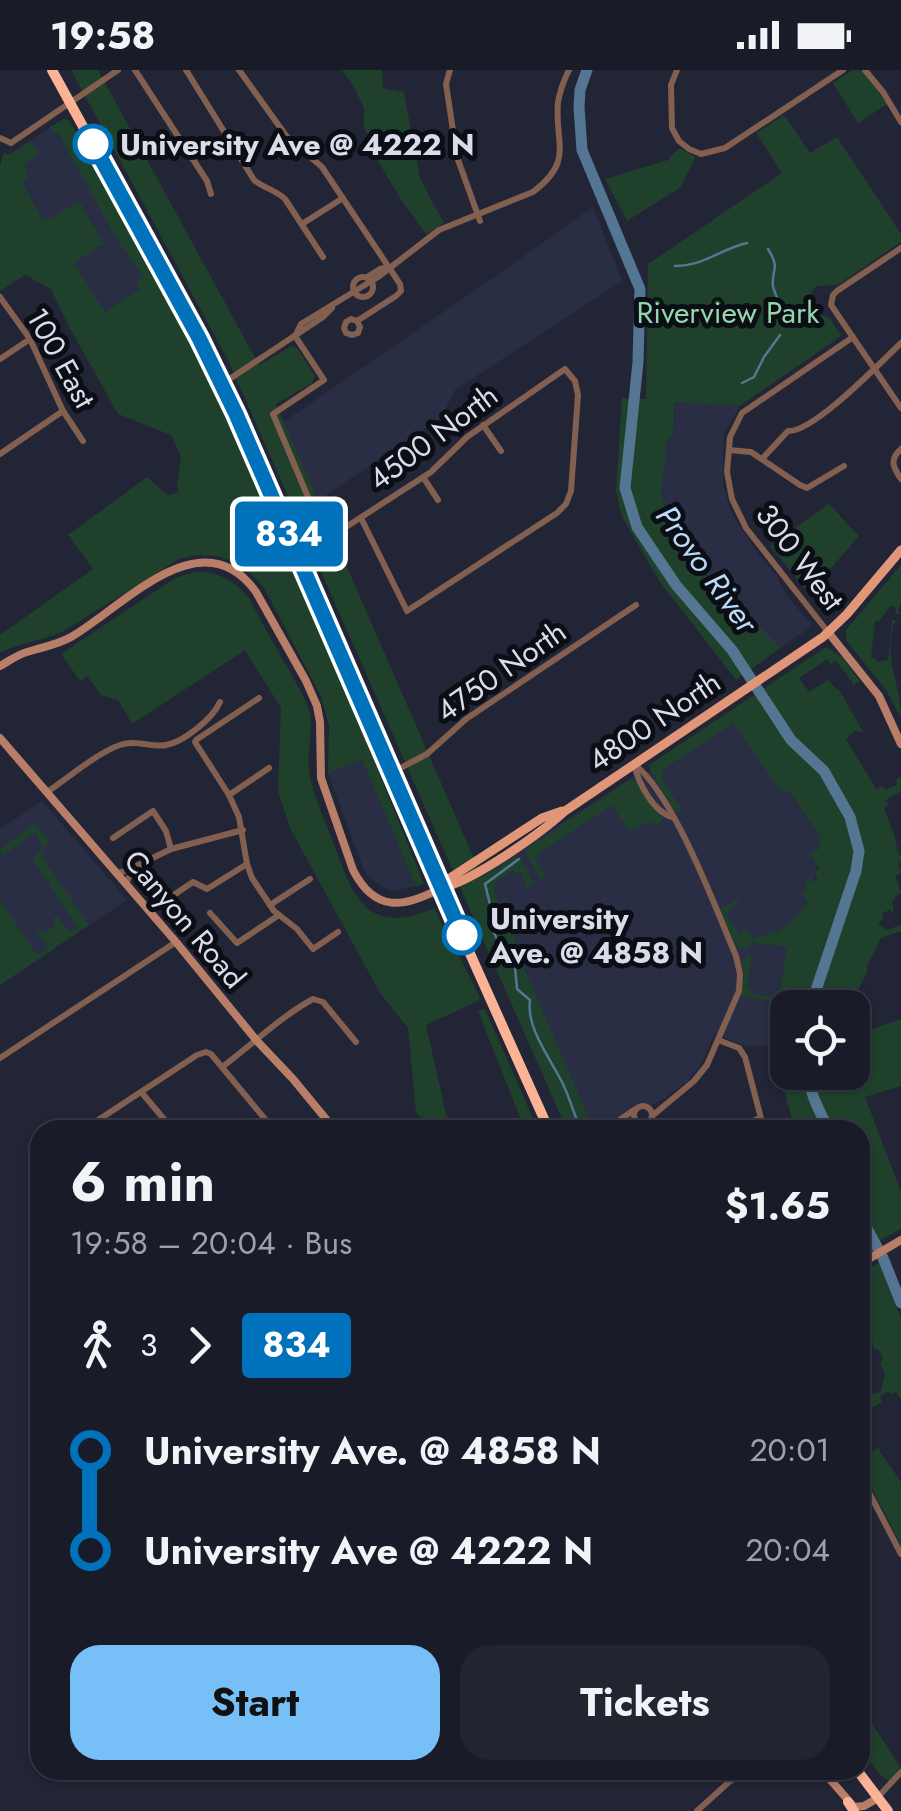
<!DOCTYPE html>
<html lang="en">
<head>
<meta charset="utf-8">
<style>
	:root { --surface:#191c28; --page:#222530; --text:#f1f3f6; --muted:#9fa1a8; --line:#373a45; --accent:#76c0f7 }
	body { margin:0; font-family:Jost,sans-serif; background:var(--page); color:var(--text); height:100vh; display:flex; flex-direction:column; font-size:38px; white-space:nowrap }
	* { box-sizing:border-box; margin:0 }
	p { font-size:32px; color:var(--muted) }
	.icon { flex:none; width:55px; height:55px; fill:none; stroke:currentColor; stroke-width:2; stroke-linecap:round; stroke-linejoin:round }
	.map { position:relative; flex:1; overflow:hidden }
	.sheet { position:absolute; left:30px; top:1050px; width:840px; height:660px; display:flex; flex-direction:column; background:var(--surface); border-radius:30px; box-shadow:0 2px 8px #0004,0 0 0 2px var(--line) }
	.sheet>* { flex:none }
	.badge { padding:0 20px; border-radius:8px; font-size:35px; line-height:65px }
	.buttons { position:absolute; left:770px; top:920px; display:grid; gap:20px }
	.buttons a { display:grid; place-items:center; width:100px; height:100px; border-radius:20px; background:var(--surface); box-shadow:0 2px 8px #0004,0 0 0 2px var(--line); font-size:50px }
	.map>.badge { position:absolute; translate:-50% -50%; box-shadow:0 0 0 5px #fff }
	.legs { display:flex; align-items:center; gap:15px; height:110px; padding:0 40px; font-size:32px }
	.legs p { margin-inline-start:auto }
	.head { display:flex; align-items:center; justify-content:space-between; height:170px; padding:0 40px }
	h1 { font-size:55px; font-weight:700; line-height:75px }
	.button { display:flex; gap:20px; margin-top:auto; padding:20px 40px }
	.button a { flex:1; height:115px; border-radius:30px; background:var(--accent); color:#111; font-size:40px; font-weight:700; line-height:115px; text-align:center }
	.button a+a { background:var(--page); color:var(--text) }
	ul { padding:0 40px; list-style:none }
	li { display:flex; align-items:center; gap:35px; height:100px; font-size:38px }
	li i { display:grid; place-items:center; width:15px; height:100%; margin:0 12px; background:currentColor }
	li i::after { content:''; width:25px; height:25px; margin:-12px; border:8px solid; border-radius:50%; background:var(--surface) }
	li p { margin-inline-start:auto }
	li:first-child i { background:linear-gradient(#0000 50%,currentColor 0) }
	li:last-child i { background:linear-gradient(currentColor 50%,#0000 0) }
	.status { display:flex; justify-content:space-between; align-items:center; height:70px; padding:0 50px; background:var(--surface); direction:ltr }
	.status svg { height:28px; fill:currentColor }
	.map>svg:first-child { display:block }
	.built { fill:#292e44 }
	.green { fill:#1f412c }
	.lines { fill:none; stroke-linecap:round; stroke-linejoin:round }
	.stream { stroke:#557693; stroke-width:2.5 }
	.river { stroke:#557693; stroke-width:11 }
	.street { stroke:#835f50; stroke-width:6 }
	.secondary { stroke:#b97e67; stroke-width:8 }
	.primary { stroke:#e29678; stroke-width:9 }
	.highway { stroke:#fbb295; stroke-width:10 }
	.line-1-casing { stroke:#fff; stroke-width:22 }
	.line-1 { stroke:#0072bc; stroke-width:15 }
	.stop-1-dot { fill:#fff; stroke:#0072bc; stroke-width:5 }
	.labels { text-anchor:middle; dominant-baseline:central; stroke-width:10; stroke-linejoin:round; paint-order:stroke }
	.stop-label { font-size:30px; font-weight:bold; fill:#dadde9; stroke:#0c0e16; text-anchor:start }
	.park-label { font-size:30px; fill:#94d5ab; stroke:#0c0e16 }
	.street-label { font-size:30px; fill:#dadde9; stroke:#0c0e16 }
	.water-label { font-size:32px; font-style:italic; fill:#badaf7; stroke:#0c0e16 }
</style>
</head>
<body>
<div class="status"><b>19:58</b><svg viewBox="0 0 49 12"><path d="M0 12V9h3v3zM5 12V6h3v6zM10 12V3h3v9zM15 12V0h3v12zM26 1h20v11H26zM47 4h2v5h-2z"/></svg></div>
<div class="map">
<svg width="901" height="1741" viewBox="0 0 901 1741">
	<rect width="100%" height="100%" fill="#212536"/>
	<!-- built -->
	<g class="built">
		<polygon points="55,54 117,148 152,218 137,295 43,151 8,85"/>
		<polygon points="593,137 622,211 455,320 441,348 316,432 282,353 503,201"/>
		<polygon points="676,330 740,336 724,363 723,416 733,446 757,482 776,505 787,526 812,555 807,560 780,578 728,531 709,509 667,443 661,423 665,396 664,379 673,365"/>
		<polygon points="737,648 770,693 820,768 813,826 788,871 772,975 745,976 715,963 703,991 688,1011 662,1030 594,1060 481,805 633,707 652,701"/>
		<polygon points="362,690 416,816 393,821 382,817 369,807 364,800 328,703"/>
		<polygon points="42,731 127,830 0,915 0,759"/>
	</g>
	<!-- green -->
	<g class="green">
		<polygon points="71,0 98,0 259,295 292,276 297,278 313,303 315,306 312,313 276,334 482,807 515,787 520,787 533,812 531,816 524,819 526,814 521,802 516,804 513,800 495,812 497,816 493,819 516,873 514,875 594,1060 567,1060 228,290"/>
		<polygon points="342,0 382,0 383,18 404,22 420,109 444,153 426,164 402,131 375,86 364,56 364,38 354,17"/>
		<polygon points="852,0 863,1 887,34 858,53 833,13"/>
		<path d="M784 45 810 83 837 67 901 164V172L838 215 816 216 809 226C811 245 814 242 830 248L841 266 740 336 675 332 673 366 668 370 665 379V396L661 423 665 439 711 515 769 566 780 578 736 610 660 512 621 445 616 421 622 328 646 329 648 194 782 103 756 63Z"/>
		<path d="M63 49H67L71 53 207 302 347 624 424 814 416 816 362 690 328 703 329 656 321 626 264 518 242 495 217 486 197 485 179 489 64 561C43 571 21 572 0 583V565L93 499 68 465 147 407 168 425 179 422 177 415 181 387 171 365 118 344 67 253 51 219 25 205 0 221V96L4 82 9 85 28 72 34 75 39 84 24 95 28 107 22 111 42 149H50L77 133 81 134 104 175 99 176 74 193 105 242 140 219 136 211 143 206 117 170 59 64 56 62 54 65 50 57Z"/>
		<polygon points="679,78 695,87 681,117 627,151 605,109 668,90"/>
		<polygon points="829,434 859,466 809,523 770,476"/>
		<path d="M901 495V533L898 540 901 545 895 543 896 538 890 536 879 551H875L871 588H875L877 592 888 590 892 551 888 549 899 552 894 553C883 592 901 612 901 648L886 620 846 570V560Z"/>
		<path d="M195 502C219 502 233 509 249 528 262 553 276 578 290 602 297 615 307 630 310 644 313 662 307 681 309 698 311 721 322 743 330 764 351 819 362 870 434 838L480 927 478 931 426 955 446 1044 457 1060H431L416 1042 408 958 380 923 290 758 278 721 281 638 245 580 132 654 118 630 101 625 87 606 80 611 61 584 175 508Z"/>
		<polygon points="826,577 842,587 860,611 851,617 853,613 836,591 831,594 827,589 799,608 809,622 828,610 842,624 863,662 855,661 846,669 876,719 882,716 885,720 897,715 896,710 901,707 901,721 886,730 889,735 884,738 893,762 899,785 901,785 901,798 900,792 898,793 901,803 895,806 901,823 898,824 892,832 894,845 890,840 882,843 883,849 878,853 886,860 901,855 901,861 881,868 866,898 868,900 851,934 852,937 788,938 788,1002 852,1002 853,940 859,957 864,956 866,961 901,949 901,1016 865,1027 901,1122 901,1159 860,1181 860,1060 795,1060 771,973 777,932 741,926 744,906 742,892 748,886 756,887 751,888 747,916 751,918 752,924 773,927 775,921 780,921 787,877 751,872 750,878 738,879 720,840 737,829 739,832 726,844 739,864 746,859 753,869 760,865 762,868 772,861 775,864 794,851 792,848 802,842 801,838 808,833 802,823 807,819 804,814 812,809 814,812 817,810 815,802 819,798 812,786 806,787 819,779 820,768 789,721 781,722 733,653 662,700 664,704 661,708 681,738 681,742 674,740 650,700 649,695"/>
		<polygon points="629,710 636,712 662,748 659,755 655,757 652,751 629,761 612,735 535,786 546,810 540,809 526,782 527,779"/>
		<polygon points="35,754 49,770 43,782 44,789 89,855 0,915 0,830 37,885 48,878 37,861 41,859 44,863 56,856 52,849 57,846 69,862 77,857 50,815 51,814 48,809 46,810 32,789 43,778 35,762 3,786 0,779"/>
		<polygon points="484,939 486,941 538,1060 525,1060 478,941"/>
		<polygon points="879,1193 901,1248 901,1330 896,1322 892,1324 889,1321 880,1326 882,1332 860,1345 864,1341 860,1331 860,1321 872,1324 881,1322 885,1303 880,1293 883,1288 880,1281 874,1278 871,1268 860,1260 860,1255 864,1254 861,1249 866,1246 860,1232 860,1200 866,1197 868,1199"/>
		<polygon points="860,1371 868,1383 882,1377 879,1380 901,1412 901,1475 860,1395"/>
		<polygon points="860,1635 900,1697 889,1711 880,1705 860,1676"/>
	</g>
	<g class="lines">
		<!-- stream -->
		<g class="stream">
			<path d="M768 179C781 200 771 198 773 217 774 220 778 230 779 232"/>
			<path d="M675 196C707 195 720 179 747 173"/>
			<polyline points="742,313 754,307 764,287 780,265"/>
			<path d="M519 789 485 814 490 834 488 845 490 855 504 883 515 897 517 919 530 930C526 958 550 988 562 1012 568 1024 572 1038 577 1050L575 1054"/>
		</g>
		<!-- river -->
		<g class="river">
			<polyline points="587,0 580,20 579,37 582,80 640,219 638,292 625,418 637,457 676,515 732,580 791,670 824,701 850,747 859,781 856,801 810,938"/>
			<path d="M808 1002C809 1023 820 1042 829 1060"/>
			<polyline points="860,1146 883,1188 901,1233"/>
		</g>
		<!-- street -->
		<g class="street">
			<polyline points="135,0 207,111 211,124"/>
			<path d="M186 0 254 110C263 118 276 120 285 129L323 187"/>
			<polyline points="239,0 287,67 322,97 400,214 401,221 396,226 357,251 351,249 346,252 344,258 346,263 352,265 358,263 360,257 357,251"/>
			<polyline points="450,0 446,14 457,87 480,151"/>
			<polyline points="677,0 671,15 672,58 679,71 689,79 701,84 725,78 843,0"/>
			<polyline points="865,0 883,22 901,52"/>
			<polyline points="0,68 11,73 118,0"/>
			<polyline points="302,154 343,128"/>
			<polyline points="901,178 837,221 833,225 831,235 901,338"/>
			<polyline points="367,207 380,199 388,197"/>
			<circle cx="363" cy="217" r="10"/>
			<polyline points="0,227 30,269 63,341 83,371"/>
			<polyline points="295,266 324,310 273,344 326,470 431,402 467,367 565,299 575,311 578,325 571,421 566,434 557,443 407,541 361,448"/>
			<path d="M295 266 301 254 378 207 439 160 533 122C575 90 554 74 558 32 560 21 564 10 569 0"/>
			<polyline points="0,289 30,269"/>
			<polyline points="222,314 323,247 332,238"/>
			<polyline points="483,355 501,381"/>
			<path d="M901 379C889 390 893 397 901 409"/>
			<polyline points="729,380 751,382 800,415 807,418 844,396"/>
			<polyline points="0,384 63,341"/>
			<path d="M762 389 788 361C813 363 880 293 901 273"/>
			<polyline points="423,407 438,430"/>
			<polyline points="828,562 746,458 732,429 727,402 730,367 742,343 853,267"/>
			<polyline points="259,628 196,670 195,672 229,725 239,747 247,794 252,808 274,841 297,859 313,879 338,862"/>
			<path d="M634 694C674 725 715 837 736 886L740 904 739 921 707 995 694 1011 652 1046"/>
			<path d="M634 694C638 712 653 742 672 747"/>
			<polyline points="391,703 427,684 466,649 636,535"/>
			<path d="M47 722C68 708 97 683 120 675 136 669 151 678 166 675 184 672 213 648 220 632"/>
			<polyline points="229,725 269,698"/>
			<polyline points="113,768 153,741 166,761 171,779"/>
			<polyline points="117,803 126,801 171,779 243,760"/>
			<polyline points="126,814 129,807 143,793"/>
			<polyline points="165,831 193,812 207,819 247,794"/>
			<polyline points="270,835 310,809"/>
			<polyline points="210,843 237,873 279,845"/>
			<polyline points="718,970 739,978 745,987 764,1060"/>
			<polyline points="0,988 176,872"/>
			<path d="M222 997C252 975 280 947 313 929L323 932 356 972"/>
			<polyline points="142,1023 173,1060"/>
			<circle cx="643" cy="1045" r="9"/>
			<polyline points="83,1060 197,985 206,982 211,984 274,1060"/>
			<polyline points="605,1060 634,1040"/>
			<polyline points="733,1060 760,1048"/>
			<polyline points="860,1405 901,1484"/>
			<polyline points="878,1727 901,1702"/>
			<polyline points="697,1741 729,1712 746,1700"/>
		</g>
		<!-- secondary -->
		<g class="secondary">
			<polyline points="828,562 879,626 901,674"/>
			<path d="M0 596C9 591 17 585 27 582 42 577 57 575 71 567 123 537 202 446 256 522L306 611 317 636 320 652 321 708 353 800C375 843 404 838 441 818"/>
			<polyline points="0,668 176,872 257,971 293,1009 335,1060"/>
			<polyline points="860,1194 901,1170"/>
			<polyline points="822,1700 854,1737 864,1736 878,1728"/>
		</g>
		<!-- primary -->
		<g class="primary">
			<path d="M441 818C472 812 541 763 565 741L823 567 847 544 901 480"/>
			<polyline points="441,818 450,808 542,748 562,741"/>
		</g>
		<!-- highway -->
		<g class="highway">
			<polyline points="52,0 199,268 236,344 446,830 549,1060"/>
			<polyline points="857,1700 888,1741"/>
			<polyline points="848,1732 854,1741"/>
		</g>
	</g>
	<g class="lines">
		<defs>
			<polyline id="line-1" points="93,74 199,268 236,344 462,865"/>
		</defs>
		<!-- line-1 casing -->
		<use href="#line-1" class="line-1-casing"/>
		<!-- line-1 -->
		<use href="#line-1" class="line-1"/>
	</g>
	<!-- markers -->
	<g class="stop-1-dot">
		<circle cx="93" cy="74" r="18"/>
		<circle cx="462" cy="865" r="18"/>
	</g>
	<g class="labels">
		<!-- stop labels -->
		<g class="stop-label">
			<text x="120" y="74">University Ave @ 4222 N</text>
			<text x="490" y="848">University<tspan x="490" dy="34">Ave. @ 4858 N</tspan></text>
		</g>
		<!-- park labels -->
		<g class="park-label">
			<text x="728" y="242">Riverview Park</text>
		</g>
		<!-- street labels -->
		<g class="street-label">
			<text transform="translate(61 288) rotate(61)">100 East</text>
			<text transform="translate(433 367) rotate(-37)">4500 North</text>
			<text transform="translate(800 487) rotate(53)">300 West</text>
			<text transform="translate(501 601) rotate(-35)">4750 North</text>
			<text transform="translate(654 651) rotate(-34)">4800 North</text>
			<text transform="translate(185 849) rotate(50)">Canyon Road</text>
		</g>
		<!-- water labels -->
		<g class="water-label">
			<text transform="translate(707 499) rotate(54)">Provo River</text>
		</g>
	</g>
</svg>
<div class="buttons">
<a><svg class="icon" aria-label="locate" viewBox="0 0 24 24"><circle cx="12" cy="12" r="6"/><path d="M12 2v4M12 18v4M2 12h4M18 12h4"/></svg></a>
</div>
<b class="badge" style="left:289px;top:464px;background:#0072bc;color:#fff">834</b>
<section class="sheet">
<div class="head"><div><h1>6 min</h1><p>19:58 – 20:04 · Bus</p></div><b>$1.65</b></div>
<div class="legs"><svg class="icon" aria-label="walk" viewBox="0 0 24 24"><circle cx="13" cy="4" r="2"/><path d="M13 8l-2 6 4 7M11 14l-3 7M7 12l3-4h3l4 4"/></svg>3<svg class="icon" aria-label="forward" viewBox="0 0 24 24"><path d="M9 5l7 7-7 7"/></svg><b class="badge" style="background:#0072bc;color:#fff">834</b></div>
<ul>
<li><i style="color:#0072bc"></i><b>University Ave. @ 4858 N</b><p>20:01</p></li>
<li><i style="color:#0072bc"></i><b>University Ave @ 4222 N</b><p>20:04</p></li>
</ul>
<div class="button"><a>Start</a><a>Tickets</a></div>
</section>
</div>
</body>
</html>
